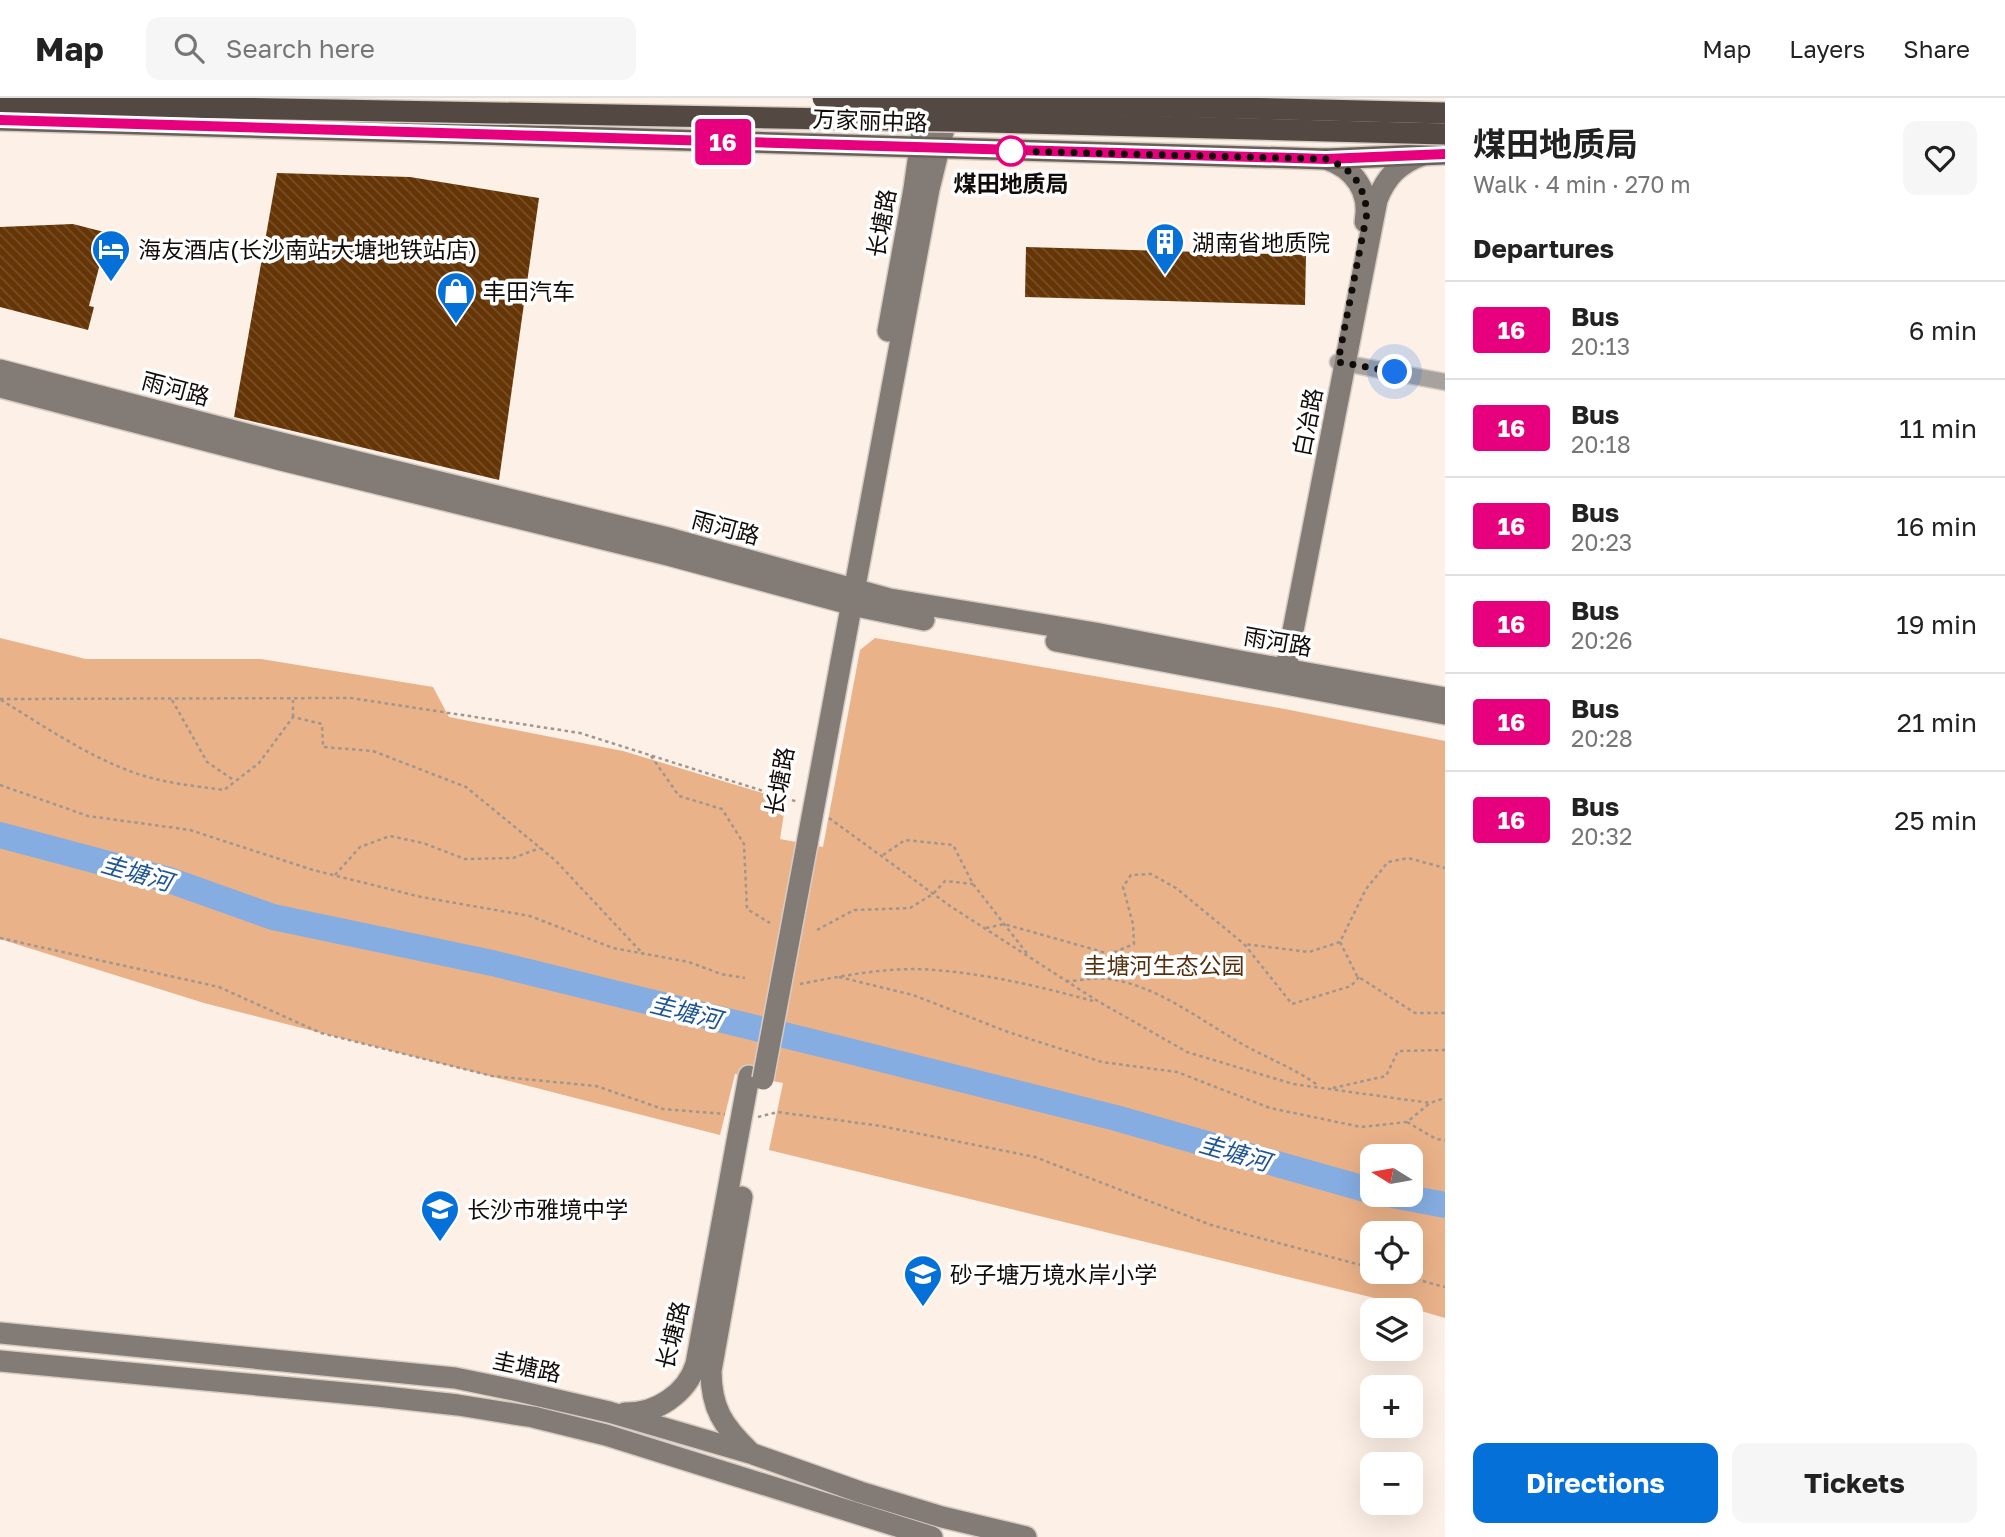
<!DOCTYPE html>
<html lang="en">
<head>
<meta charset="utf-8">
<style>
	:root { --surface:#fff; --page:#f6f6f6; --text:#222; --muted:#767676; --line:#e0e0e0; --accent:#0470d8 }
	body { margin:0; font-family:"Golos Text","Noto Sans SC",sans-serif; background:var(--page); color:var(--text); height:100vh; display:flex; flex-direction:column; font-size:26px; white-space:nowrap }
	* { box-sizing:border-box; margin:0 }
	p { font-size:23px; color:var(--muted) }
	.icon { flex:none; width:38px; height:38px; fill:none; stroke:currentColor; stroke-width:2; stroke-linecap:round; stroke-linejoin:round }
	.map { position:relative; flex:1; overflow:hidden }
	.drawer { display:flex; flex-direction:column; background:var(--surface); width:560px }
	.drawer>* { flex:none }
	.badge { padding:0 14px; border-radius:5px; font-size:24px; line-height:46px }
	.needle { width:46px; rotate:281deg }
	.tools { position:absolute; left:1360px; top:1046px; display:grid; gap:14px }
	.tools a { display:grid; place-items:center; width:63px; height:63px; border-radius:14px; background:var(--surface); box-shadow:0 7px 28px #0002; font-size:35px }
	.you { position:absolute; width:35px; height:35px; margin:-18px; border:5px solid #fff; border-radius:50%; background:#1a73e8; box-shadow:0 0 0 10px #1a73e833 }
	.map>.badge { position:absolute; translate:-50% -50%; box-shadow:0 0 0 4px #fff }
	h2 { padding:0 28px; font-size:26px; line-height:63px }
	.round { display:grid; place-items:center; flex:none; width:74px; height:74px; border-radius:14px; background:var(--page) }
	.overview { display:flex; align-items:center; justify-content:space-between; height:119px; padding:0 28px }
	h1 { font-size:33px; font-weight:700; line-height:52px }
	.action { display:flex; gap:14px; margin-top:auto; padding:14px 28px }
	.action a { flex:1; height:80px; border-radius:14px; background:var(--accent); color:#fff; font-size:28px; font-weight:700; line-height:80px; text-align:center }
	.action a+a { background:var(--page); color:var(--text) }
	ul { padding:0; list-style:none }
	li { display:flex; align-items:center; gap:21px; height:98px; padding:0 28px; border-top:2px solid var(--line) }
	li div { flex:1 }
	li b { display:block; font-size:26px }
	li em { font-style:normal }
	li .badge { min-width:77px; font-weight:700; text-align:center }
	header { display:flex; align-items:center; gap:42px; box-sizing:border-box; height:98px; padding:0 35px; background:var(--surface); border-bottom:2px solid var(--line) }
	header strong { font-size:33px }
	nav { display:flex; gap:38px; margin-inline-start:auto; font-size:24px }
	.search { width:490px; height:63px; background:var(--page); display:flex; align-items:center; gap:18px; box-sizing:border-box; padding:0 24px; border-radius:14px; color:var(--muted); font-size:26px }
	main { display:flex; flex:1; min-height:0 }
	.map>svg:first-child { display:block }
	.green { fill:#eab289; fill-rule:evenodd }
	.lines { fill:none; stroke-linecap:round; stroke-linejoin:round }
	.river { stroke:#85ade1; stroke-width:26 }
	.building { fill:url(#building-back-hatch) }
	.street-casing { stroke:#d7ccc3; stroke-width:19 }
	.secondary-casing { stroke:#d7ccc3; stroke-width:24 }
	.primary-casing { stroke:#d7ccc3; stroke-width:24 }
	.path { stroke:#a0968f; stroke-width:2.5; stroke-dasharray:3.5 3.5; stroke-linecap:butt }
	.street { stroke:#a8a29e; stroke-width:16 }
	.secondary { stroke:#837c76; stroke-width:21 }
	.primary { stroke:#6a605a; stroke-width:21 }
	.secondary-bridge-casing { stroke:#d7ccc3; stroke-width:24; stroke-linecap:butt }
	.highway-bridge-casing { stroke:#d7ccc3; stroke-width:24; stroke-linecap:butt }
	.secondary-bridge { stroke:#837c76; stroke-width:21 }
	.highway-bridge { stroke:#544942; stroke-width:21 }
	.line-casing { stroke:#fff; stroke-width:16 }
	.line { stroke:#e6007e; stroke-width:10 }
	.walk { stroke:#110c09; stroke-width:7; stroke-dasharray:0 12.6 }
	.stop-dot { fill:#fff; stroke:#e6007e; stroke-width:3.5 }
	.labels { text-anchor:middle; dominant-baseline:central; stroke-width:7; stroke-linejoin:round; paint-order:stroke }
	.street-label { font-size:23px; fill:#110c09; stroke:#fff }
	.stop-label { font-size:23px; font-weight:bold; fill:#110c09; stroke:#fff }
	.poi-label { font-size:23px; fill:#110c09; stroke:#fff; text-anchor:start }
	.park-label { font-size:23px; fill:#55300f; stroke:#fff }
	.water-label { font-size:24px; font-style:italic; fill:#1f5494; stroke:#fff }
</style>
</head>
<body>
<header>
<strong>Map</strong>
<div class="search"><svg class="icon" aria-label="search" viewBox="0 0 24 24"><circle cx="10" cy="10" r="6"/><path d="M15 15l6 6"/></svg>Search here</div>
<nav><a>Map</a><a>Layers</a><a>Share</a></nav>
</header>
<main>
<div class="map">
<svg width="1445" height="1439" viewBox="0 0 1445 1439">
	<defs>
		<pattern id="building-back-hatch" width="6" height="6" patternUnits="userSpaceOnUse" patternTransform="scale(1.75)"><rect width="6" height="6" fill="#653506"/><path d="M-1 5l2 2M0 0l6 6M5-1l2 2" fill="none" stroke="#764f29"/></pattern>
	</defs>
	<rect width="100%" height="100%" fill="#fdf0e6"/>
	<!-- green -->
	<path class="green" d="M0 540 86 561H261L433 589 449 619 623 653 786 702 780 741 823 749 860 552 875 540 1285 611 1445 643V1220L1387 1203 769 1052 783 985 735 976 720 1037 204 905 0 841ZM1372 1059H1410V1097H1372ZM1372 1136H1410V1174H1372Z"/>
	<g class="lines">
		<!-- river -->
		<g class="river">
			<polyline points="0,737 169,782 273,819 492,865 837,950 1116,1020 1372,1093"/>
			<polyline points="1393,1097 1445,1107"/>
		</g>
	</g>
	<!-- building -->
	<g class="building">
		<polygon points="277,75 410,79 539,100 499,382 234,319"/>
		<polygon points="73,126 108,135 89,208 94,209 88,232 0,209 0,129"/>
		<polygon points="1026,149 1306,157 1305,207 1025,199"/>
	</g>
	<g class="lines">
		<defs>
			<polyline id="street" points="1338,264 1445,284"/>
			<g id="secondary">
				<path d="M1326 61C1354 70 1371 94 1365 124"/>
				<polyline points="888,233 914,91 926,6"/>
				<polyline points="0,272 281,345 672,441 890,501 1095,535 1245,564 1445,600"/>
				<polyline points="0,289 277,361 668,457 861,509 924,522"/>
				<polyline points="1056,543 1445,616"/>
				<path d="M1283 584 1377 102C1386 79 1399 65 1423 57"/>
				<polyline points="807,746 929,91 950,6"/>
				<path d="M742 1099 711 1273C711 1310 723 1328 749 1353"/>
				<polyline points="0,1235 455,1280 514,1292 609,1314 753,1356 860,1394 942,1419 1026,1439"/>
				<polyline points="0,1263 377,1298 458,1307 533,1319 606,1337 932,1439"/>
				<path d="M625 1315C657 1316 687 1295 696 1266L749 978"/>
			</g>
			<polyline id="primary" points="0,22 1326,61 1445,56"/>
		</defs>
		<!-- street casing -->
		<use href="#street" class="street-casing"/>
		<!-- secondary casing -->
		<use href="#secondary" class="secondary-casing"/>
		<!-- primary casing -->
		<use href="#primary" class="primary-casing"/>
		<!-- path -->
		<g class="path">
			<polyline points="0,601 351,600 580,635 798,704"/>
			<path d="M1 602C49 631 104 670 160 682 181 687 203 689 224 692L259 665 293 619 322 626 323 649 373 653 466 689 555 762 643 856"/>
			<polyline points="172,602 207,664 235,683"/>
			<polyline points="293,619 293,602"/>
			<polyline points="651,658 679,698 722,711 744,746 747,811 770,825"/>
			<polyline points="0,687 88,718 190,732 313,772 421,799 530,818 613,850 689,864 721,876 745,880"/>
			<polyline points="829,720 950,808 1096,902 1187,954 1293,986 1430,1005 1445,1000"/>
			<polyline points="883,757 905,742 953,747 973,786 1029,858"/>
			<polyline points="335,777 360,749 390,738 423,745 465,761 513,760 540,750"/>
			<polyline points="986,830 1004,826 1110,856 1134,846 1133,826 1123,789 1131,777 1151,776 1176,790 1244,846"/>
			<polyline points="817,832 854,812 910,810 933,796 945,783 973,786"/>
			<polyline points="0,840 219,889 321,935 492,978 596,988 663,1011 725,1016"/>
			<polyline points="1340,844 1357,878 1415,915 1445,915"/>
			<polyline points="839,879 913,897 1008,934 1102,964 1177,974 1270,1010 1361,1029 1407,1024 1430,1005"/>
			<polyline points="1359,879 1351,888 1292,906 1244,846 1309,854 1340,844 1366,791 1388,764 1408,760 1445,770"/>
			<path d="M1066 883C1080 883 1096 879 1109 881 1159 888 1201 923 1244 947 1269 961 1296 971 1319 988"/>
			<path d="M800 886C841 878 892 868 934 872 989 876 1041 889 1093 903"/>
			<polyline points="1333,990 1386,978 1398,953 1445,952"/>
			<polyline points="758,1019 778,1014 881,1028 1035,1059 1211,1127 1372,1170"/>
			<polyline points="1407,1024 1436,1041 1445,1042"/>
			<polyline points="1389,1174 1445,1189"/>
		</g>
		<!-- street -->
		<use href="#street" class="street"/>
		<!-- secondary -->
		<use href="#secondary" class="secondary"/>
		<!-- primary -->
		<use href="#primary" class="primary"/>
		<defs>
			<polyline id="secondary-bridge" points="763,981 807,746"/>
			<g id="highway-bridge">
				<polyline points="823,0 1445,15"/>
				<polyline points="0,6 949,23 1445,36"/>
			</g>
		</defs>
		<!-- secondary-bridge casing -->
		<use href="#secondary-bridge" class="secondary-bridge-casing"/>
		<!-- highway-bridge casing -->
		<use href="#highway-bridge" class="highway-bridge-casing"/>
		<!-- secondary-bridge -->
		<use href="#secondary-bridge" class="secondary-bridge"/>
		<!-- highway-bridge -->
		<use href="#highway-bridge" class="highway-bridge"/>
	</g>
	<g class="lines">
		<defs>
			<polyline id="line" points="0,22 1326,61 1445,56"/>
		</defs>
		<!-- line casing -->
		<use href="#line" class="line-casing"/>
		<!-- line -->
		<use href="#line" class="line"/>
		<!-- walk -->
		<path class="walk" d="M1011 53 1326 61C1353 70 1364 88 1367 115L1338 264 1395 274"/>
	</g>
	<!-- icons -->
	<defs>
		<symbol id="building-pin" viewBox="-11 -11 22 30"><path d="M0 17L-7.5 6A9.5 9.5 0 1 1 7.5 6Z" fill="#0470d8" stroke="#fff"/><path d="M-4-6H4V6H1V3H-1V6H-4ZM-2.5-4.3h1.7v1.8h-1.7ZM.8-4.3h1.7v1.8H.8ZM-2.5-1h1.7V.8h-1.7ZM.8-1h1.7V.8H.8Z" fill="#fff"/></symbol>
		<symbol id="hotel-pin" viewBox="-11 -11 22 30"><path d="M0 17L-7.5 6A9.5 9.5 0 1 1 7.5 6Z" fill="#0470d8" stroke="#fff"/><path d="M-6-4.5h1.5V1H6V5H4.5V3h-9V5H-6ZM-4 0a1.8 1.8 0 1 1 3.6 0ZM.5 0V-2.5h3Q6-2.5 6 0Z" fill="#fff"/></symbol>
		<symbol id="shop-pin" viewBox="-11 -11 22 30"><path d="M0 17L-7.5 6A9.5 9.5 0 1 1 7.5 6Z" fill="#0470d8" stroke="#fff"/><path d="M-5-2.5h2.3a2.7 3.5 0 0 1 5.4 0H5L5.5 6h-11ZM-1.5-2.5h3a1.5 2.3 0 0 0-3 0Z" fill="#fff"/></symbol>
		<symbol id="school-pin" viewBox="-11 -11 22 30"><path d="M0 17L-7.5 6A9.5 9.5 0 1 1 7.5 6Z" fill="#0470d8" stroke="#fff"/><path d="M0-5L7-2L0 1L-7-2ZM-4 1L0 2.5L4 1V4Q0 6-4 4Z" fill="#fff"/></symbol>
	</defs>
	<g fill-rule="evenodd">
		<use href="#building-pin" x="1143" y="122" width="44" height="60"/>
		<use href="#hotel-pin" x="89" y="129" width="44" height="60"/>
		<use href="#shop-pin" x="434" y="171" width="44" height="60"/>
		<use href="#school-pin" x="418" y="1089" width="44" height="60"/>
		<use href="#school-pin" x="901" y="1154" width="44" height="60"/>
	</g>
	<!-- markers -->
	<circle class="stop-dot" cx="1011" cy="53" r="14"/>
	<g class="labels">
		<!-- street labels -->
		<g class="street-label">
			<text transform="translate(870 22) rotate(2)">万家丽中路</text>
			<text transform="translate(881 125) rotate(-80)">长塘路</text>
			<text transform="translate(176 290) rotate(15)">雨河路</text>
			<text transform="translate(1307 324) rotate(-79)">白冶路</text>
			<text transform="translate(726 429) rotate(15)">雨河路</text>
			<text transform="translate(1278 543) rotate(10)">雨河路</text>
			<text transform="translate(779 683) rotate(-80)">长塘路</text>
			<text transform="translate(672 1237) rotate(-76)">长塘路</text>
			<text transform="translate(527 1268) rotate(12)">圭塘路</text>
		</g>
		<!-- stop labels -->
		<g class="stop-label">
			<text x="1011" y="85">煤田地质局</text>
		</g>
		<!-- poi labels -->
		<g class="poi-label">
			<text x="1192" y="144">湖南省地质院</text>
			<text x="138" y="151">海友酒店(长沙南站大塘地铁站店)</text>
			<text x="483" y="193">丰田汽车</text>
			<text x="467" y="1111">长沙市雅境中学</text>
			<text x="950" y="1176">砂子塘万境水岸小学</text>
		</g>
		<!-- park labels -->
		<g class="park-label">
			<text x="1164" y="867">圭塘河生态公园</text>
		</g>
		<!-- water labels -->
		<g class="water-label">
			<text transform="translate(137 774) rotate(16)">圭塘河</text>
			<text transform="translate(686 913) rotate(14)">圭塘河</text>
			<text transform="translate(1235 1054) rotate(16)">圭塘河</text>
		</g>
	</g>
</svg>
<div class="tools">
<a><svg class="needle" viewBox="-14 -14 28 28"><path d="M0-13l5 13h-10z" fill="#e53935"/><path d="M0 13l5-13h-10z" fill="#767676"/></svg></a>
<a><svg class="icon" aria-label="locate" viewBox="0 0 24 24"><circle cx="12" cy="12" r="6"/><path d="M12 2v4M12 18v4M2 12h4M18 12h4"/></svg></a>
<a><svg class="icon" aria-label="layers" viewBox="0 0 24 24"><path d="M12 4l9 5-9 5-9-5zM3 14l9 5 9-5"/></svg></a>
<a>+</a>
<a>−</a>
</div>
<div class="you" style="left:1395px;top:274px"></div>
<b class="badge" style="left:723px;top:44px;background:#e6007e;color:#fff">16</b>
</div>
<section class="drawer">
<div class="overview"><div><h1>煤田地质局</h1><p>Walk · 4 min · 270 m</p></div><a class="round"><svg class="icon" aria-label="heart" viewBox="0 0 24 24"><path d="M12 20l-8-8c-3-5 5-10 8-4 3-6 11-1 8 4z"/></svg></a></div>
<h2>Departures</h2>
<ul>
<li><span class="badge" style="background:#e6007e;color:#fff">16</span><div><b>Bus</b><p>20:13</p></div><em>6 min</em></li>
<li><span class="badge" style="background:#e6007e;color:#fff">16</span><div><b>Bus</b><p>20:18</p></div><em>11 min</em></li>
<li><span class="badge" style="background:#e6007e;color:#fff">16</span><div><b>Bus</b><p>20:23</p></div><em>16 min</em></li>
<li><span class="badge" style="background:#e6007e;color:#fff">16</span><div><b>Bus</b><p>20:26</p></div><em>19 min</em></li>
<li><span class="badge" style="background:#e6007e;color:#fff">16</span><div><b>Bus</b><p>20:28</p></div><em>21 min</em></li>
<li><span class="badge" style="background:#e6007e;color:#fff">16</span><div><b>Bus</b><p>20:32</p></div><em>25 min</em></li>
</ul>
<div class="action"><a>Directions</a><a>Tickets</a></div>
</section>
</main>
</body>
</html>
